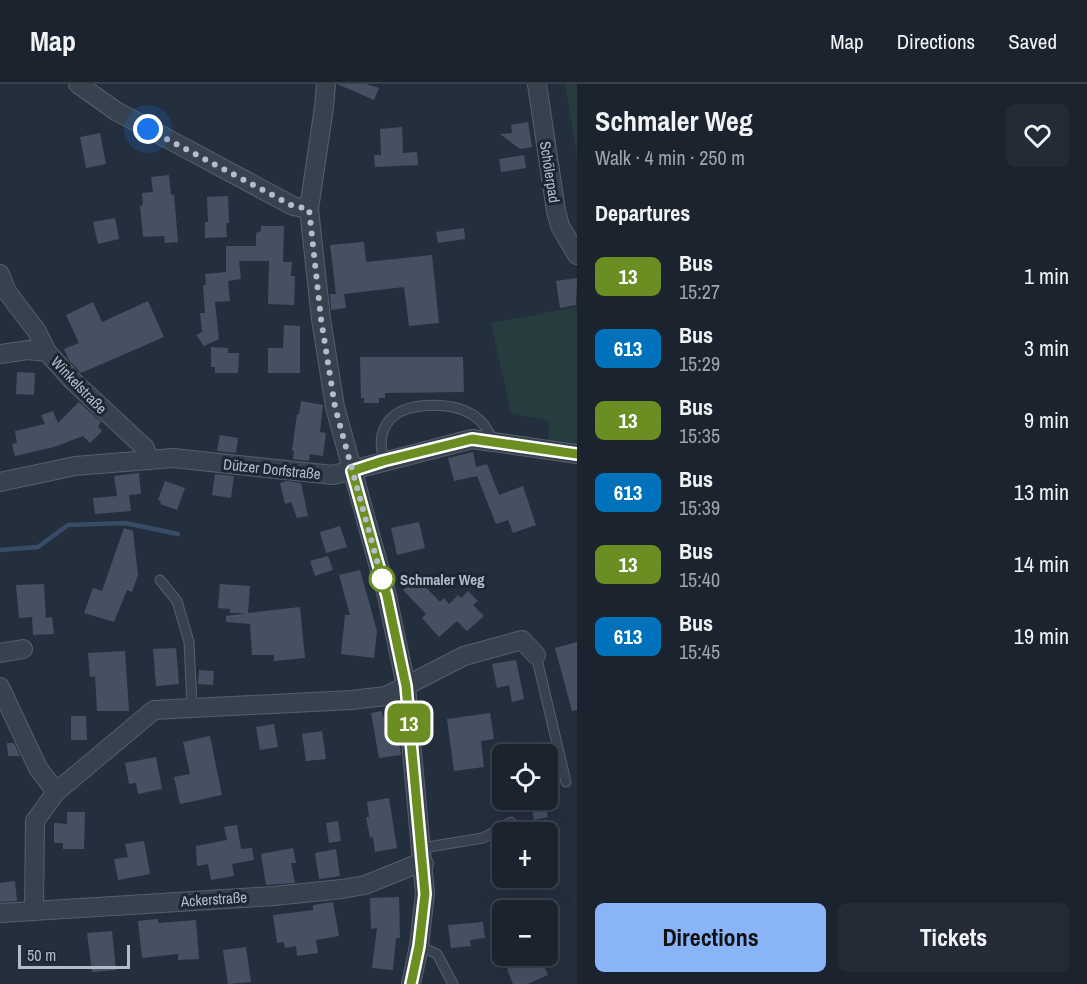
<!DOCTYPE html>
<html lang="en">
<head>
<meta charset="utf-8">
<style>
	:root { --surface:#1b232e; --page:#242b36; --text:#f1f3f6; --muted:#a0a4aa; --line:#39404a; --accent:#8ab4f8 }
	body { margin:0; font-family:"Archivo Narrow",sans-serif; background:var(--page); color:var(--text); height:100vh; display:flex; flex-direction:column; font-size:22px; white-space:nowrap }
	* { box-sizing:border-box; margin:0 }
	p { font-size:20px; color:var(--muted) }
	.icon { flex:none; width:33px; height:33px; fill:none; stroke:currentColor; stroke-width:2; stroke-linecap:round; stroke-linejoin:round }
	.map { position:relative; flex:1; overflow:hidden }
	.details { display:flex; flex-direction:column; background:var(--surface); width:510px }
	.details>* { flex:none }
	.badge { padding:0 12px; border-radius:9px; font-size:21px; line-height:39px }
	.buttons { position:absolute; left:492px; top:660px; display:grid; gap:12px }
	.buttons a { display:grid; place-items:center; width:66px; height:66px; border-radius:9px; background:var(--surface); box-shadow:0 6px 24px #0002,0 0 0 2px var(--line); font-size:30px }
	.scale { position:absolute; left:18px; bottom:15px; width:112px; box-sizing:border-box; padding-left:6px; border:3px solid #b4bcc9; border-top:0; font-size:16px; line-height:21px; white-space:nowrap; color:#b4bcc9; -webkit-text-stroke:4px #1d2633; paint-order:stroke }
	.you { position:absolute; width:30px; height:30px; margin:-15px; border:4px solid #fff; border-radius:50%; background:#1a73e8; box-shadow:0 0 0 9px #1a73e833 }
	.map>.badge { position:absolute; translate:-50% -50%; box-shadow:0 0 0 3px #fff }
	h2 { padding:0 18px; font-size:22px; line-height:54px }
	.round { display:grid; place-items:center; flex:none; width:63px; height:63px; border-radius:9px; background:var(--page) }
	.headline { display:flex; align-items:center; justify-content:space-between; height:102px; padding:0 18px }
	h1 { font-size:28px; font-weight:700; line-height:45px }
	.cta { display:flex; gap:12px; margin-top:auto; padding:12px 18px }
	.cta a { flex:1; height:69px; border-radius:9px; background:var(--accent); color:#111; font-size:24px; font-weight:700; line-height:69px; text-align:center }
	.cta a+a { background:var(--page); color:var(--text) }
	ul { padding:0; list-style:none }
	li { display:flex; align-items:center; gap:18px; height:72px; padding:0 18px }
	li div { flex:1 }
	li b { display:block; font-size:22px }
	li em { font-style:normal }
	li .badge { min-width:66px; font-weight:700; text-align:center }
	header { display:flex; align-items:center; gap:36px; box-sizing:border-box; height:84px; padding:0 30px; background:var(--surface); border-bottom:2px solid var(--line) }
	header strong { font-size:28px }
	nav { display:flex; gap:33px; margin-inline-start:auto; font-size:21px }
	main { display:flex; flex:1; min-height:0 }
	.map>svg:first-child { display:block }
	.green { fill:#263c3f }
	.lines { fill:none; stroke-linecap:round; stroke-linejoin:round }
	.stream { stroke:#394c67; stroke-width:4.5 }
	.building { fill:#455162 }
	.lane-casing { stroke:#565f6c; stroke-width:11 }
	.street-casing { stroke:#565f6c; stroke-width:20 }
	.lane { stroke:#38414e; stroke-width:9 }
	.street { stroke:#38414e; stroke-width:18 }
	.line-casing { stroke:#fff; stroke-width:14 }
	.line { stroke:#6b8e23; stroke-width:9 }
	.walk { stroke:#b4bcc9; stroke-width:6; stroke-dasharray:0 10.8 }
	.stop-dot { fill:#fff; stroke:#6b8e23; stroke-width:3 }
	.labels { text-anchor:middle; dominant-baseline:central; stroke-width:6; stroke-linejoin:round; paint-order:stroke }
	.street-label { font-size:15px; fill:#b4bcc9; stroke:#1d2633 }
	.stop-label { font-size:15px; font-weight:bold; fill:#b4bcc9; stroke:#1d2633; text-anchor:start }
</style>
</head>
<body>
<header>
<strong>Map</strong>
<nav><a>Map</a><a>Directions</a><a>Saved</a></nav>
</header>
<main>
<div class="map">
<svg width="577" height="900" viewBox="0 0 577 900">
	<rect width="100%" height="100%" fill="#242f3e"/>
	<!-- green -->
	<g class="green">
		<polygon points="565,0 577,0 577,72"/>
		<polygon points="577,223 577,360 548,358 549,337 511,329 491,239"/>
	</g>
	<g class="lines">
		<!-- stream -->
		<polyline class="stream" points="0,466 38,463 68,441 125,439 178,450"/>
	</g>
	<!-- building -->
	<g class="building">
		<polygon points="337,0 366,0 379,4 374,16"/>
		<polygon points="528,38 532,63 520,65 500,50 512,49 511,41"/>
		<polygon points="402,43 403,69 417,68 418,81 375,83 374,71 381,71 380,45"/>
		<polygon points="100,49 106,80 86,84 80,53"/>
		<polygon points="524,71 526,84 501,88 499,75"/>
		<polygon points="169,91 171,111 174,110 178,158 165,159 164,152 143,153 140,122 143,121 142,109 153,108 151,93"/>
		<polygon points="228,112 229,139 226,139 227,153 205,154 205,138 208,138 207,113"/>
		<polygon points="115,134 119,155 98,160 93,138"/>
		<polygon points="261,142 284,142 283,178 292,178 291,192 295,192 294,221 268,220 269,177 239,177 241,195 228,197 230,217 215,218 219,255 204,262 196,251 202,248 200,229 205,229 203,201 206,201 205,190 226,188 226,162 256,162 256,149 261,147"/>
		<polygon points="464,144 465,155 438,159 436,148"/>
		<polygon points="364,158 366,178 432,171 439,239 409,242 404,203 344,210 346,224 331,226 330,210 336,210 330,161"/>
		<polygon points="577,194 576,221 560,224 556,197"/>
		<polygon points="148,217 164,253 81,289 69,276 64,265 79,259 66,231 93,218 102,238"/>
		<polygon points="284,241 300,242 300,289 268,289 268,264 283,264"/>
		<polygon points="211,263 228,264 228,269 239,269 238,289 215,289 215,283 211,283"/>
		<polygon points="360,273 463,273 464,308 385,309 385,314 379,314 379,319 364,319 364,314 361,314"/>
		<polygon points="17,288 35,289 34,311 16,310"/>
		<polygon points="301,317 323,321 320,348 326,349 323,372 310,370 309,377 293,375 294,367 292,367 297,330 299,330"/>
		<polygon points="79,318 101,338 98,342 102,347 90,359 83,352 54,363 15,372 12,360 17,359 15,347 45,340 41,331 53,327 58,339"/>
		<polygon points="220,351 238,354 236,369 217,367"/>
		<polygon points="473,368 476,383 487,380 499,411 523,402 536,441 513,449 508,436 496,440 477,392 454,397 448,374"/>
		<polygon points="139,389 141,410 129,411 131,427 95,430 93,414 117,412 114,392"/>
		<polygon points="215,390 234,392 231,414 212,411"/>
		<polygon points="165,397 185,404 177,426 160,420 161,417 158,416"/>
		<polygon points="287,397 301,399 308,432 297,434 291,418 285,420 280,399"/>
		<polygon points="419,438 425,464 397,471 391,444"/>
		<polygon points="340,442 347,463 326,469 320,448"/>
		<polygon points="124,444 133,447 138,491 132,508 127,506 114,538 84,529 93,504 102,507"/>
		<polygon points="328,472 333,486 315,492 310,477"/>
		<polygon points="360,486 377,547 374,574 341,570 345,531 350,531 339,491"/>
		<polygon points="416,493 440,518 444,514 449,520 458,511 461,514 468,507 478,517 473,521 484,532 467,547 457,537 439,553 422,534 426,530 403,506"/>
		<polygon points="44,500 46,534 52,533 54,550 33,551 32,533 19,534 16,501"/>
		<polygon points="220,500 250,502 248,529 300,523 305,574 274,577 274,571 252,571 250,540 226,538 226,532 246,529 230,529 230,525 218,524"/>
		<polygon points="577,558 577,626 572,627 555,564"/>
		<polygon points="176,564 179,600 156,602 153,565"/>
		<polygon points="125,567 129,627 97,627 95,592 90,593 88,569"/>
		<polygon points="516,576 524,615 512,618 509,601 497,604 492,580"/>
		<polygon points="199,586 214,587 213,601 198,600"/>
		<polygon points="382,627 383,633 390,631 393,650 398,649 401,671 379,674 371,629"/>
		<polygon points="490,629 494,655 481,657 484,683 454,687 447,635"/>
		<polygon points="71,632 86,632 87,656 71,656"/>
		<polygon points="274,640 278,663 260,666 256,643"/>
		<polygon points="322,647 326,675 306,677 302,650"/>
		<polygon points="210,652 222,711 180,720 174,693 190,690 183,658"/>
		<polygon points="7,659 14,659 20,672 8,672"/>
		<polygon points="156,673 162,705 138,710 136,699 129,700 125,679"/>
		<polygon points="389,714 397,764 375,768 373,753 370,754 366,733 369,733 367,718"/>
		<polygon points="530,716 544,716 548,733 534,736"/>
		<polygon points="67,728 85,728 84,765 63,765 63,759 54,759 54,739 67,740"/>
		<polygon points="338,737 341,757 329,759 326,739"/>
		<polygon points="237,741 241,765 252,764 254,776 232,780 234,792 211,796 208,780 197,782 196,762 227,756 224,743"/>
		<polygon points="144,757 150,790 118,796 114,775 128,773 125,760"/>
		<polygon points="293,764 296,779 291,779 295,799 266,801 261,770"/>
		<polygon points="336,765 340,792 319,795 315,769"/>
		<polygon points="15,797 17,817 0,818 0,799"/>
		<polygon points="399,813 400,854 396,854 393,886 372,884 377,844 371,845 370,814"/>
		<polygon points="333,818 339,852 316,856 318,869 297,872 296,862 285,864 284,858 277,859 273,831 313,826 313,821"/>
		<polygon points="158,835 158,839 196,836 199,875 178,876 178,870 142,874 138,837"/>
		<polygon points="483,838 485,854 470,856 471,862 451,864 448,841"/>
		<polygon points="112,847 116,886 92,888 87,849"/>
		<polygon points="246,863 251,898 228,900 223,866"/>
		<polygon points="524,872 540,872 548,891 528,900 513,900 507,885 526,877"/>
	</g>
	<g class="lines">
		<defs>
			<g id="lane">
				<path d="M383 377C382 366 379 356 384 345 391 329 405 324 421 322 452 319 482 325 493 358"/>
				<polyline points="160,496 177,517 189,558 192,623"/>
				<polyline points="536,571 566,698"/>
				<polyline points="422,764 483,754 511,738"/>
				<polyline points="419,862 437,870 453,900"/>
			</g>
			<g id="street">
				<polyline points="78,0 116,27 293,122 309,125"/>
				<polyline points="326,0 324,23 309,125 321,235 335,323 387,512 406,602 425,810 419,862 411,900"/>
				<polyline points="537,0 556,127 560,142 577,171"/>
				<polyline points="0,190 7,208 36,246 47,268 73,297 145,364 148,375"/>
				<polyline points="0,270 28,266 47,268"/>
				<polyline points="0,398 75,382 173,374 333,391 472,355 577,370"/>
				<polyline points="0,569 23,565"/>
				<polyline points="0,603 38,684 56,708"/>
				<polyline points="34,827 35,737 56,708 154,626 351,616 386,612 464,572 522,556 536,571"/>
				<polyline points="0,829 274,812 342,805 365,801 417,780 424,780"/>
			</g>
		</defs>
		<!-- lane casing -->
		<use href="#lane" class="lane-casing"/>
		<!-- street casing -->
		<use href="#street" class="street-casing"/>
		<!-- lane -->
		<use href="#lane" class="lane"/>
		<!-- street -->
		<use href="#street" class="street"/>
	</g>
	<g class="lines">
		<defs>
			<polyline id="line" points="411,900 419,862 425,810 406,602 387,512 352,387 383,377 472,355 577,370"/>
		</defs>
		<!-- line casing -->
		<use href="#line" class="line-casing"/>
		<!-- line -->
		<use href="#line" class="line"/>
		<!-- walk -->
		<polyline class="walk" points="148,45 293,122 309,125 321,235 335,323 382,495"/>
	</g>
	<!-- markers -->
	<circle class="stop-dot" cx="382" cy="495" r="12"/>
	<g class="labels">
		<!-- street labels -->
		<g class="street-label">
			<text transform="translate(550 88) rotate(81)">Schölerpad</text>
			<text transform="translate(79 301) rotate(46)">Winkelstraße</text>
			<text transform="translate(272 385) rotate(6)">Dützer Dorfstraße</text>
			<text transform="translate(214 815) rotate(-4)">Ackerstraße</text>
		</g>
		<!-- stop labels -->
		<g class="stop-label">
			<text x="400" y="495">Schmaler Weg</text>
		</g>
	</g>
</svg>
<div class="buttons">
<a><svg class="icon" aria-label="locate" viewBox="0 0 24 24"><circle cx="12" cy="12" r="6"/><path d="M12 2v4M12 18v4M2 12h4M18 12h4"/></svg></a>
<a>+</a>
<a>−</a>
</div>
<div class="scale">50 m</div>
<div class="you" style="left:148px;top:45px"></div>
<b class="badge" style="left:409px;top:639px;background:#6b8e23;color:#fff">13</b>
</div>
<section class="details">
<div class="headline"><div><h1>Schmaler Weg</h1><p>Walk · 4 min · 250 m</p></div><a class="round"><svg class="icon" aria-label="heart" viewBox="0 0 24 24"><path d="M12 20l-8-8c-3-5 5-10 8-4 3-6 11-1 8 4z"/></svg></a></div>
<h2>Departures</h2>
<ul>
<li><span class="badge" style="background:#6b8e23;color:#fff">13</span><div><b>Bus</b><p>15:27</p></div><em>1 min</em></li>
<li><span class="badge" style="background:#0072bc;color:#fff">613</span><div><b>Bus</b><p>15:29</p></div><em>3 min</em></li>
<li><span class="badge" style="background:#6b8e23;color:#fff">13</span><div><b>Bus</b><p>15:35</p></div><em>9 min</em></li>
<li><span class="badge" style="background:#0072bc;color:#fff">613</span><div><b>Bus</b><p>15:39</p></div><em>13 min</em></li>
<li><span class="badge" style="background:#6b8e23;color:#fff">13</span><div><b>Bus</b><p>15:40</p></div><em>14 min</em></li>
<li><span class="badge" style="background:#0072bc;color:#fff">613</span><div><b>Bus</b><p>15:45</p></div><em>19 min</em></li>
</ul>
<div class="cta"><a>Directions</a><a>Tickets</a></div>
</section>
</main>
</body>
</html>
